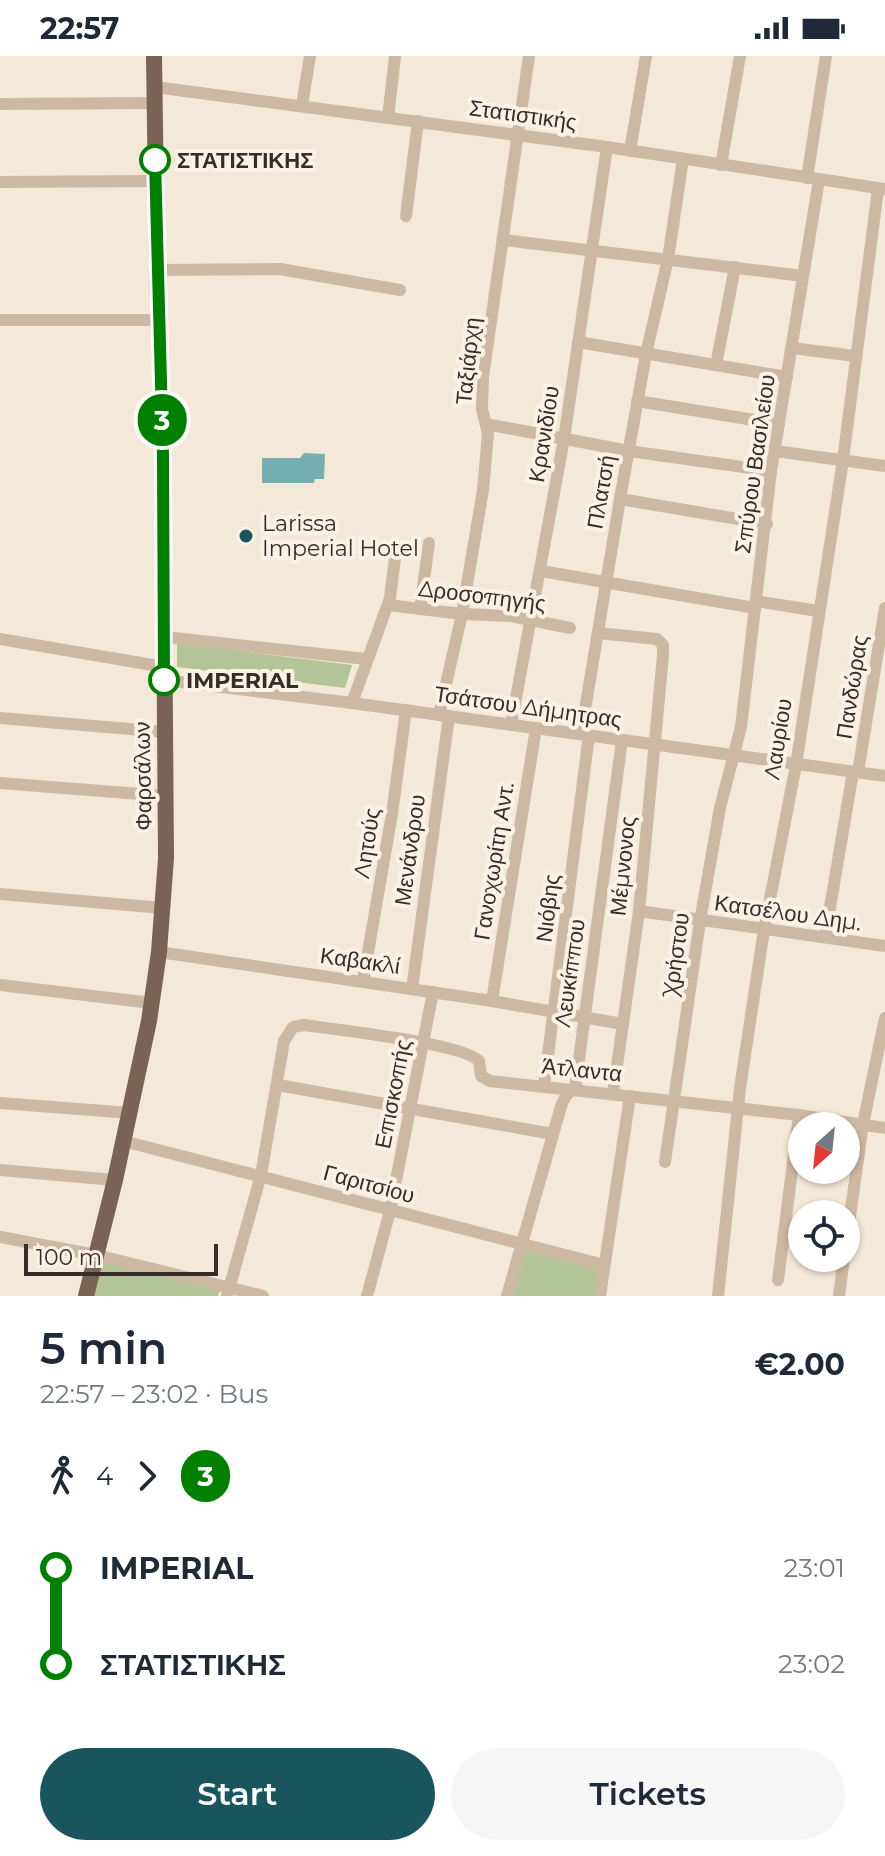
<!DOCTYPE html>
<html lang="en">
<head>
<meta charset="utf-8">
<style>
	:root { --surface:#fff; --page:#f6f6f7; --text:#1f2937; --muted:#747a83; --accent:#18555c }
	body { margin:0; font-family:Montserrat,sans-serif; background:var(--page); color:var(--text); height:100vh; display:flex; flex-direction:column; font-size:30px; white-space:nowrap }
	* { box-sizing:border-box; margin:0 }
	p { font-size:26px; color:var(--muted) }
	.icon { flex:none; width:44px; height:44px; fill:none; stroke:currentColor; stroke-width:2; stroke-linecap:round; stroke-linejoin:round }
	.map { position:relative; height:1240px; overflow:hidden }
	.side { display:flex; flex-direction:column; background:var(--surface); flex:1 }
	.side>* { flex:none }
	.badge { padding:0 16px; border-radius:26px; font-size:28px; line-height:52px }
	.needle { width:52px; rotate:207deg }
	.fabs { position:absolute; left:788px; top:1056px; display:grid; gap:16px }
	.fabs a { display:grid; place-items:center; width:72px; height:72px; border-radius:50%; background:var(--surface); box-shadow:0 2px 6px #0004; font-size:40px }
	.scale { position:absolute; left:24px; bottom:20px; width:194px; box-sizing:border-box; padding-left:8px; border:4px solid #372c26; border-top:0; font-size:22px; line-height:28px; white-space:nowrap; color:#372c26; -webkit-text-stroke:6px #fbf2e5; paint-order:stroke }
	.map>.badge { position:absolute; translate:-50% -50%; box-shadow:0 0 0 4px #fff }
	.legs { display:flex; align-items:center; gap:12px; height:88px; padding:0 40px; font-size:26px }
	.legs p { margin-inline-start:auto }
	.summary { display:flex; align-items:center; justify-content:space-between; height:136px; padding:0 40px }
	h1 { font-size:44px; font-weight:600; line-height:60px }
	.primary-button { display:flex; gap:16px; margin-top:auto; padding:16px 40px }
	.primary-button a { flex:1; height:92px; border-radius:48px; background:var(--accent); color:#fff; font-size:32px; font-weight:600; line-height:92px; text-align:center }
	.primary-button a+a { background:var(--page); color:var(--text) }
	ul { padding:0 40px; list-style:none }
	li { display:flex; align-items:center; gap:28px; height:96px; font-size:30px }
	li i { display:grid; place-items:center; width:12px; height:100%; margin:0 10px; background:currentColor }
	li i::after { content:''; width:20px; height:20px; margin:-10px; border:6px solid; border-radius:50%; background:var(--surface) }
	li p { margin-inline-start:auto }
	li:first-child i { background:linear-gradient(#0000 50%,currentColor 0) }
	li:last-child i { background:linear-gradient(currentColor 50%,#0000 0) }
	.status { display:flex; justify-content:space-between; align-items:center; height:56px; padding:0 40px; background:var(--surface); direction:ltr }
	.status svg { height:22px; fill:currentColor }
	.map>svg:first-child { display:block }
	.green { fill:#b3c497 }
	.water { fill:#75aeb3 }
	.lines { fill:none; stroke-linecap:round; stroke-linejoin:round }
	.minor { stroke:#cdb8a3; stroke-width:12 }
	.major { stroke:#7a6355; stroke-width:16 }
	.line-1-casing { stroke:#fff; stroke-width:18 }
	.line-1 { stroke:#008000; stroke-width:12 }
	.stop-1-dot { fill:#fff; stroke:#008000; stroke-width:4 }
	.poi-dot { fill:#18555c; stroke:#fbf2e5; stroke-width:3 }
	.labels { text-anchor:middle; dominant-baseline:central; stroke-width:8; stroke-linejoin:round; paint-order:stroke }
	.street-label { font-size:22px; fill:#372c26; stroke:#fbf2e5 }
	.stop-label { font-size:22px; font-weight:bold; fill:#372c26; stroke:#fbf2e5; text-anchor:start }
	.poi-label { font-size:22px; fill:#372c26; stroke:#fbf2e5; text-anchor:start }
</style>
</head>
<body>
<div class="status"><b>22:57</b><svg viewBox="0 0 49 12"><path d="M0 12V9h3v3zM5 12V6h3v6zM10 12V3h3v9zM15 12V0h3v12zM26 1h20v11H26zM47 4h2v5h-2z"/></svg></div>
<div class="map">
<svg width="885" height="1240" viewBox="0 0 885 1240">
	<rect width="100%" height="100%" fill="#f4e8d8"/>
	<!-- green -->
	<g class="green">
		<polygon points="177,587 352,609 345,632 177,611"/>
		<polygon points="521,1186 604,1209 600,1240 507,1240"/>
		<polygon points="102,1204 220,1231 218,1240 93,1240"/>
	</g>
	<!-- water -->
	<polygon class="water" points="304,397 325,398 324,423 315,423 314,427 262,427 262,402 300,402"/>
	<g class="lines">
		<!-- minor -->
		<g class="minor">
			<polyline points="155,31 607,91 885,133"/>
			<polyline points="0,48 154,47"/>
			<polyline points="302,49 310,0"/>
			<polyline points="388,62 395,0"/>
			<polyline points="630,95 646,0"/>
			<polyline points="721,109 740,0"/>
			<polyline points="807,122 826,0"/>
			<polyline points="0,126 155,125"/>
			<polyline points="406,160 418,65"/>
			<polyline points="504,184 803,220"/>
			<polyline points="157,214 280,213 400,234"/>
			<polyline points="0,264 158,264"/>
			<polyline points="578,286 787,321"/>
			<polyline points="792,292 855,300"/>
			<polyline points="716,309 735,211"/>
			<polyline points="637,345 779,368"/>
			<polyline points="486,368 629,395 771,415"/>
			<polyline points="775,395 885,410"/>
			<polyline points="620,443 767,468"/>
			<polyline points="541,515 755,552"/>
			<polyline points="756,545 818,555"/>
			<polyline points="388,549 462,558 511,560 570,572"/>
			<polyline points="420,553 429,487"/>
			<polyline points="598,577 657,583 663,589 663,599 639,855 613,1038"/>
			<polyline points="165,581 366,603"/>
			<polyline points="0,583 164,611"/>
			<polyline points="164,624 352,647 885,720"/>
			<polyline points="352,647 390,542 396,494"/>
			<polyline points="439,659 462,558 483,434 488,378 482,353 483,321 529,0"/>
			<polyline points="0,662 165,676"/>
			<polyline points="511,669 564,383 607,91"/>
			<polyline points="581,678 620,443 646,298 668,203 683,103"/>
			<polyline points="858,716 885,552"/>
			<polyline points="0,727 165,740"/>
			<polyline points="0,838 163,852"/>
			<polyline points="639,855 885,890"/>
			<polyline points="825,881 853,716"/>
			<polyline points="159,896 492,945 623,968"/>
			<polyline points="363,925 392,758 406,654"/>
			<polyline points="0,929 152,947"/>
			<polyline points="412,933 449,660"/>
			<polyline points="492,945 536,672"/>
			<polyline points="278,1029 553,1078"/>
			<polyline points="544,1030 589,679"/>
			<polyline points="0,1047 130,1057"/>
			<polyline points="123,1085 604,1209"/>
			<polyline points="665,1106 700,865 720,752 741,671 771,415 819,124"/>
			<polyline points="0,1114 115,1124"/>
			<polyline points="0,1181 96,1199 263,1240"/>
			<polyline points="846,1188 863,1068 885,962"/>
			<polyline points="778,1224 799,1059"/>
			<path d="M227 1240 261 1119 284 985 293 971 304 969C333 973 465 988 479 1005L481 1020 490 1025 799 1059 885 1072"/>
			<polyline points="367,1240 390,1155 433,936"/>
			<polyline points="507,1240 562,1047 568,1037 575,1033 622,684"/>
			<polyline points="600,1240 630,1040"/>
			<polyline points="718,1240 740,1032 764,874 796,709 843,404 878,133"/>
			<polyline points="839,1240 844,1202"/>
		</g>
		<!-- major -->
		<polyline class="major" points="86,1240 115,1124 149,965 159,896 166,802 163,400 157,214 154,0"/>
	</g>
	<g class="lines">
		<defs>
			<polyline id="line-1" points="155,104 163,400 164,624"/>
		</defs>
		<!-- line-1 casing -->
		<use href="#line-1" class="line-1-casing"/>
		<!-- line-1 -->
		<use href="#line-1" class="line-1"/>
	</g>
	<!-- markers -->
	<g class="stop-1-dot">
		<circle cx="155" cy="104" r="14"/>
		<circle cx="164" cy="624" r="14"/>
	</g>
	<circle class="poi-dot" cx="246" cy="480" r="8"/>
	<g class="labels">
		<!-- street labels -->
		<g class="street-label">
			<text transform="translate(523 59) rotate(8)">Στατιστικής</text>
			<text transform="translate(468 305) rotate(-84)">Ταξιάρχη</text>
			<text transform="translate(544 378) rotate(-81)">Κρανιδίου</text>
			<text transform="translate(755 408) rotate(-82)">Σπύρου Βασιλείου</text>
			<text transform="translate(601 436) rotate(-80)">Πλατσή</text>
			<text transform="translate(482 540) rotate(7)">Δροσοπηγής</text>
			<text transform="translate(852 631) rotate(-81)">Πανδώρας</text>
			<text transform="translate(528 651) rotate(8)">Τσάτσου Δήμητρας</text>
			<text transform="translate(778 683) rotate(-81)">Λαυρίου</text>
			<text transform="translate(143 720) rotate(-91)">Φαρσάλων</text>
			<text transform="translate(367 787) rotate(-81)">Λητούς</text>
			<text transform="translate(410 794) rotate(-82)">Μενάνδρου</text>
			<text transform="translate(494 805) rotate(-81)">Γανοχωρίτη Αντ.</text>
			<text transform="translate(623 810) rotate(-84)">Μέμνονος</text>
			<text transform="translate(548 852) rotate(-83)">Νιόβης</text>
			<text transform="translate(788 857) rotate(8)">Κατσέλου Δημ.</text>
			<text transform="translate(676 898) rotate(-82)">Χρήστου</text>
			<text transform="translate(360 905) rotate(8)">Καβακλί</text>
			<text transform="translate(570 917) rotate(-82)">Λευκίππου</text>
			<text transform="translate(582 1014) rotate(6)">Άτλαντα</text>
			<text transform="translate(393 1038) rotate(-79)">Επισκοπής</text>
			<text transform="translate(369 1128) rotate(15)">Γαριτσίου</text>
		</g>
		<!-- stop labels -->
		<g class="stop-label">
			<text x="177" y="104">ΣΤΑΤΙΣΤΙΚΗΣ</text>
			<text x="186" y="624">IMPERIAL</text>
		</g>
		<!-- poi labels -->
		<g class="poi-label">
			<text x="262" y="467">Larissa<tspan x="262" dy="25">Imperial Hotel</tspan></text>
		</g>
	</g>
</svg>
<div class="fabs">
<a><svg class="needle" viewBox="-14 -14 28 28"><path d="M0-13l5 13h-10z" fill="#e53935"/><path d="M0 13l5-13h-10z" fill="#747a83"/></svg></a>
<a><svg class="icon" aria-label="locate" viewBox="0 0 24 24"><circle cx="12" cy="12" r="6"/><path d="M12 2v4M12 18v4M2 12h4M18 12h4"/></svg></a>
</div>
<div class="scale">100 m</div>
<b class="badge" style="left:162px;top:364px;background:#008000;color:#fff">3</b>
</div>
<section class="side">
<div class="summary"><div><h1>5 min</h1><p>22:57 – 23:02 · Bus</p></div><b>€2.00</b></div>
<div class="legs"><svg class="icon" aria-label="walk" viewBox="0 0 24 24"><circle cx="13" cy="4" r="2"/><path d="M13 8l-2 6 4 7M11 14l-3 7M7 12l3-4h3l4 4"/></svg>4<svg class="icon" aria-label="forward" viewBox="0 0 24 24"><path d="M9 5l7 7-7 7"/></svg><b class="badge" style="background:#008000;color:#fff">3</b></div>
<ul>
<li><i style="color:#008000"></i><b>IMPERIAL</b><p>23:01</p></li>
<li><i style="color:#008000"></i><b>ΣΤΑΤΙΣΤΙΚΗΣ</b><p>23:02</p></li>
</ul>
<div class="primary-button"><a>Start</a><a>Tickets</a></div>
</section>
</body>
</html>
